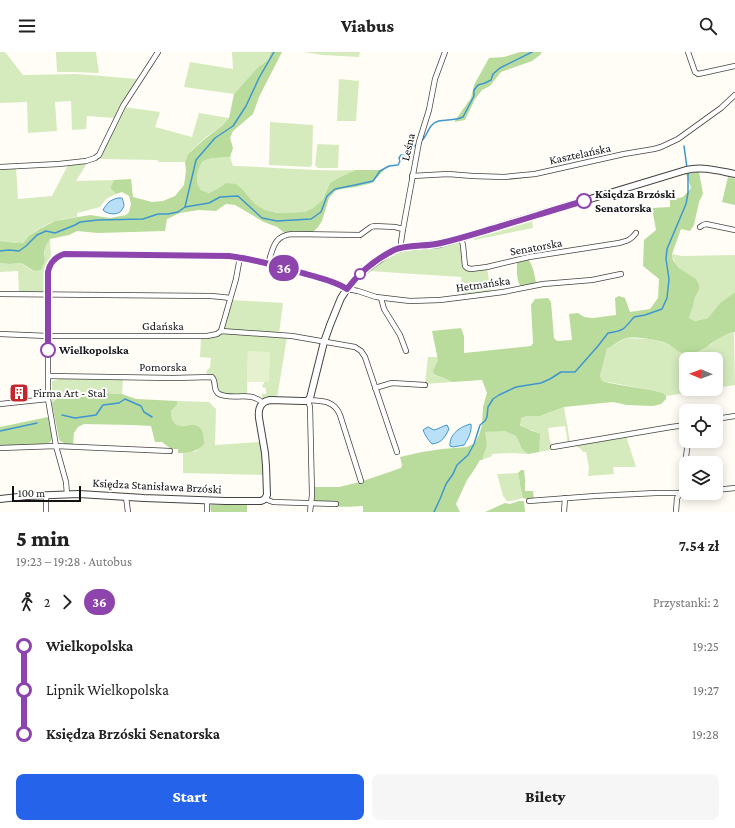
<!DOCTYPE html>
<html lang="pl">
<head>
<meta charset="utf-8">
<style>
	:root { --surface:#fff; --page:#f6f6f6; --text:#222; --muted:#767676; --accent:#2563eb }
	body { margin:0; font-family:"Crimson Pro",serif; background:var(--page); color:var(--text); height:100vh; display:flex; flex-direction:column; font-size:15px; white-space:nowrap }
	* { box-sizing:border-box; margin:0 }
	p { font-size:13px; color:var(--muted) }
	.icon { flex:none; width:22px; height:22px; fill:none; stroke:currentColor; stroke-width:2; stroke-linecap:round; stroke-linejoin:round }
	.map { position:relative; height:460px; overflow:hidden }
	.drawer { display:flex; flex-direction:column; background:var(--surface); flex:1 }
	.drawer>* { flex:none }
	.badge { padding:0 8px; border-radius:13px; font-size:14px; line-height:26px }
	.needle { width:26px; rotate:271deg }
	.fabs { position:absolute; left:679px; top:300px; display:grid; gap:8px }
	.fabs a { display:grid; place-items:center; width:44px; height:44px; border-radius:8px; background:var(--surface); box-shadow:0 2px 10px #0003; font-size:20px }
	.scale { position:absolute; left:12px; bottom:10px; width:69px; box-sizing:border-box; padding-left:4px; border:2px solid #111; border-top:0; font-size:11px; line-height:14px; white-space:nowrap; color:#111; -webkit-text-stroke:3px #fff; paint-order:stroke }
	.map>.badge { position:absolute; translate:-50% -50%; box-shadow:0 0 0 2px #fff }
	.legs { display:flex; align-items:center; gap:6px; height:44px; padding:0 16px; font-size:13px }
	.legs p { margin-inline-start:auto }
	.summary { display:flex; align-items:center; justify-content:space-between; height:68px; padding:0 16px }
	h1 { font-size:22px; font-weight:800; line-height:30px }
	.action { display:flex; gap:8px; margin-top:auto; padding:8px 16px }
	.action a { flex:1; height:46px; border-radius:8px; background:var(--accent); color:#fff; font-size:16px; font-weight:800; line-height:46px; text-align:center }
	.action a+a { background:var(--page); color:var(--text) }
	ul { padding:0 16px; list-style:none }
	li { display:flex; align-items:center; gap:14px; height:44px; font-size:15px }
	li i { display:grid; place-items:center; width:6px; height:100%; margin:0 5px; background:currentColor }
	li i::after { content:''; width:10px; height:10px; margin:-5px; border:3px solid; border-radius:50%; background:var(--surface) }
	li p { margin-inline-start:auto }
	li:first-child i { background:linear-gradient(#0000 50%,currentColor 0) }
	li:last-child i { background:linear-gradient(currentColor 50%,#0000 0) }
	header { display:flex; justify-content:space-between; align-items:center; height:52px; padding:0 16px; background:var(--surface); font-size:18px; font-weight:800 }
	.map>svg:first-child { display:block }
	.green { fill:#d5ebbd }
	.forest { fill:#b9dc9c }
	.pitch { fill:#e6f2cf }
	.water { fill:#b9e0f7; stroke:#3f96cf }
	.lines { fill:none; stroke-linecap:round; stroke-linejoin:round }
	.stream { stroke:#3f96cf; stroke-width:1.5 }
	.minor-casing { stroke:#444; stroke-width:6 }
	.tertiary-casing { stroke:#444; stroke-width:8 }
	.minor { stroke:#fff; stroke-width:4.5 }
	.tertiary { stroke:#fff; stroke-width:6 }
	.line-1-casing { stroke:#fff; stroke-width:9 }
	.line-1 { stroke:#8e44ad; stroke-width:6 }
	.stop-1-dot { fill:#fff; stroke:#8e44ad; stroke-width:2 }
	.labels { text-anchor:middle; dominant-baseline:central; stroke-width:4; stroke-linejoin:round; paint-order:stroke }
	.street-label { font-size:12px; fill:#111; stroke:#fff }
	.stop-label { font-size:12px; font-weight:bold; fill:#111; stroke:#fff; text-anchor:start }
	.poi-label { font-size:12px; fill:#111; stroke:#fff; text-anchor:start }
</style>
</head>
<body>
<header><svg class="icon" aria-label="menu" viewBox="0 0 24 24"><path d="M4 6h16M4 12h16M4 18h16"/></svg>Viabus<svg class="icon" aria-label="search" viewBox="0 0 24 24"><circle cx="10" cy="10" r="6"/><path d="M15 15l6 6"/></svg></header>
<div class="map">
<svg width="735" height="460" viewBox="0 0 735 460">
	<rect width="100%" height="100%" fill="#fffdf5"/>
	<!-- green -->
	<g class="green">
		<polygon points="0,0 5,0 23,23 77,22 137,27 138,28 114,66 87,64 86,77 72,78 71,49 55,50 57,79 28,81 27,50 0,51"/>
		<polygon points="56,0 96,0 99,21 74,20 57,20"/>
		<polygon points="232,0 271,0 268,8 257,16 234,42 184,35 190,10 233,17"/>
		<polygon points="304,0 360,0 359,5 322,3"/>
		<polygon points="339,27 359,29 356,69 337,69"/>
		<polygon points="124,55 160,60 155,75 192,85 199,61 229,66 222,74 207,84 193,97 188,102 185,110 159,110 157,108 101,107 99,105"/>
		<polygon points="270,70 313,73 312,113 310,115 269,113"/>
		<polygon points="318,92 339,93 338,116 318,116 315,113 317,95"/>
		<path d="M230 105 233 114C274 115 315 120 356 118L340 125 330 131 323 147 315 156 305 160 278 161 265 158 255 152 243 138 226 131 217 137 209 141 201 138C197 132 196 127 198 120 199 117 200 113 202 110 206 105 222 106 230 105Z"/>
		<path d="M87 111 76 129 114 128 110 136 116 142 106 147 100 155 77 161V165C70 166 62 167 55 169 43 173 31 181 23 191H16L0 189V116L16 115 18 147 52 144 68 113Z"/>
		<polygon points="532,168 533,176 479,187 475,188 472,186"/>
		<path d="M50 187 51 207 46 218 45 236 44 239 42 241H19L18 219 0 220V211L9 212 21 211 31 218 45 208C44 199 44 194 50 187Z"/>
		<polygon points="461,189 464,215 487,216 491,241 463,244 461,225 369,219 390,205 397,201 412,197 439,195"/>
		<path d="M672 202 682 204 735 203V240L720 251 708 266 695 269 689 266C692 257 694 247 699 238L696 227C684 220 675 216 672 202Z"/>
		<polygon points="231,248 283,251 279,282 225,277 224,276"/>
		<polygon points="734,280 735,333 716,336 716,307 686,307 686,337 710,337 666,344 663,341 656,339 602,329 600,324 607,297 626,286 650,287 666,291 676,296 680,301 710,293 723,283"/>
		<polygon points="223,281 287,285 277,346 264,348 262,345 262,342 266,342 266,336 262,335 263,332 264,331 264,330 269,330 248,299 247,343 230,342 220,340 218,339 215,334 206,320 210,315 211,306 200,305 201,286"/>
		<polygon points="428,305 438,305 438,308 434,316 434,323 444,326 452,330 425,332"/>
		<polygon points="57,326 123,326 122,342 106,341 82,343 68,342 55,347 52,352 52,329 57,328"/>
		<polygon points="177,349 209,350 216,357 215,393 261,390 265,423 183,421 183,401 197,399 193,373 182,375 175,373 172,367 171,359 177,353"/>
		<polygon points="564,355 570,390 568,391 565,374 548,376 551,396 626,384 636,415 613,415 614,422 588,424 589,416 586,400 583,400 581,397 576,394 539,400 539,382 532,378 527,378 520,372 520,366 527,364 540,364"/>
		<polygon points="505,378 516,384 522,397 528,402 512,401 492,402 492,404 482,408 487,394 484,380"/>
		<polygon points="518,421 521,438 523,446 512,449 507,449 503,444 497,422"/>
	</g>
	<!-- forest -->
	<g class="forest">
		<path d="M271 0H282L259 45 253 62 233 79 230 86 233 96 230 105C222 106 207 105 202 110 200 113 199 117 198 120 196 127 197 132 201 138L209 141 217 137 226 131 236 132 243 138 255 152 265 158 278 161 305 160 315 155 323 147 330 131 340 125 356 118H384L372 131 356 135 341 137 335 139 329 146 322 169 318 175 313 180 306 181 286 182 277 175 264 170 235 153 226 152 216 159 199 158 180 161 167 167 165 179 98 181 77 179 69 183 50 187 46 193 44 200 45 208 41 218C31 220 29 215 21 211L9 212 0 211V189L16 191H23L29 184 41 176 55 169 90 163 110 166 126 163 129 160 131 152 129 144 122 140 116 142 110 136 114 128 131 127 133 145 152 150 163 149 175 144 184 133 186 119 185 110 188 102 207 85 222 74 229 66 234 42 257 16 268 8Z"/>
		<polygon points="520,0 542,0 540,3 532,9 501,20 490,34 482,38 475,47 465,68 454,70 471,46 474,33 489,6 504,5"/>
		<path d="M699 120 703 142 699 150 694 173 690 179 681 177 672 202 673 208 679 216 696 227 699 233V238L695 246 693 254 689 266 695 269 708 266 720 251 735 240V280C717 282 704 303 685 302 679 302 672 293 666 291 660 288 633 284 626 286 622 287 612 294 607 297L600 324 602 329C622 335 643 335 663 341L666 344V347L661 352 653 354 627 353 613 350 564 355 540 364H527L521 366 520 373C528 378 531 378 540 382L539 400 528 402 522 397 516 384 505 379 485 380 487 394 482 408H480L474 418 467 428 456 452 460 460H363V454C345 455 331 456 315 450L313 447V437L314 435H339L360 430 401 416 402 413 400 405 422 400 442 397 467 395 475 391 479 383 482 373 483 355 487 341 482 328 452 330 444 326 435 323 433 320 434 316 438 308 432 279 461 276 464 284V301L531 294 533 291 531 253 535 247 548 246 551 250 554 286 557 289 572 288 569 262 578 261 584 265 593 266 616 263 615 246 619 244 625 246 630 260 650 257 658 246 659 227 643 214 644 188 656 178 652 156 670 155V148L683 145 691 136 686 122Z"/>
		<polygon points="728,125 735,127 735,153 722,150"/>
		<path d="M528 207C533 214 535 223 536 232L521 235C516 228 517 218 517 210Z"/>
		<path d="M106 341 122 342 136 347 177 349V353L171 359 172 367 175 372C177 373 179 374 181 374 185 375 188 373 191 373 203 372 204 383 204 392 196 400 190 401 178 401V397H171L162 390H155L151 374 132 373 84 372 78 375 74 381 73 393H64V391L60 389 59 387 52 352C60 339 70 343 83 343 91 343 98 342 106 341Z"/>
		<path d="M48 365 52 385C52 390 49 391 44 392L0 395V375Z"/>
		<polygon points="521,418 524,418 525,428 525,439 533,439 534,447 527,447 523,446 521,438 518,421"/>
		<polygon points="519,449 524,449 525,460 485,460 505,451 510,452"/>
		<polygon points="211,453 247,453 247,460 211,460 210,455"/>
	</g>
	<!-- pitch -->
	<polygon class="pitch" points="248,299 270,300 269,330 247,330"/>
	<!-- water -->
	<g class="water">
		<path d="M118 146H122C123 149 125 153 123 156 120 164 108 163 103 158 107 151 110 148 118 146Z"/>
		<path d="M471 372C472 380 468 387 464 393L453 395 450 394C449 382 461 374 471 372Z"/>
		<path d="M447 373 449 377C445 385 442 391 432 392 428 388 425 383 423 378L428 375 434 378C439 377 442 374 447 373Z"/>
	</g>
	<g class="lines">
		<!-- stream -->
		<g class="stream">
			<path d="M420 90C426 86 427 79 431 74 437 66 448 69 456 67 458 67 460 66 463 65L474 44V38L478 33 485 31 491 28 493 22 500 16 532 0"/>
			<polyline points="684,94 687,116"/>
			<polyline points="185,155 196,108 215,86 233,74 246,54 259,26 274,0"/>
			<polyline points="0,199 9,198 19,199 26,194 37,183 46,179 55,181 75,173 80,170 98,168 143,167 158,162 168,162 178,160 185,155 209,151 220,145 238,144 262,166 277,169 311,167 321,160 327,144 335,137 355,133 373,129 380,119 389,114 398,113 400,109 399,106 401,103 405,103 407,105 411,102 413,95 417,92"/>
			<polyline points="62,363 75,366 96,363 103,353 119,351 125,347 141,354 144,360 152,365"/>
			<polyline points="0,379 37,371"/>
			<path d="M434 460 440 447 446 432 453 422 457 413 468 403 474 392 480 373 485 369 487 365 488 355 493 347 499 343 516 335 541 331 550 327 561 320H575L598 294 608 281C624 279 624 277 634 265L645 263 662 257 667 246 669 227 666 207 667 197 686 152 688 141V120"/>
		</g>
		<defs>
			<g id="minor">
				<polyline points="688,0 695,20 698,22 703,21 735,14"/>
				<polyline points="0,115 59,112 86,109 95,106 99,103 123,54 158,0"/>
				<polyline points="412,124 448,122 473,124 504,125 535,122 624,102 654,97 661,95 678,87 721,56 735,43"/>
				<polyline points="700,175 703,173 706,172 735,178"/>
				<path d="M461 186 463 193 465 214 467 216 471 217 487 215 529 205 619 191C627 189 631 188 636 181"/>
				<polyline points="401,196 401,190 403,177 419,90 429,58 435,27 445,0"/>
				<path d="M268 212C273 196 274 183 293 182L360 183 371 175 374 174 395 175 403 177"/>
				<polyline points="0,242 211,244 222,245 230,246"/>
				<polyline points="381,246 384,257 400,283 406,299"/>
				<polyline points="221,279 236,227 240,205"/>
				<polyline points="0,282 48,284 207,284 217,282 221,279 292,284 355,295 361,299 365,305 397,400"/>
				<path d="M48 324 173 326 212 325C217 330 212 338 219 342 234 349 249 338 263 351"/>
				<polyline points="375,336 392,331 425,333"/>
				<polyline points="0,352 48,347"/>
				<polyline points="716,367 735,364"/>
				<polyline points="553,395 671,375 686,373"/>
				<polyline points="0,396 56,394 170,399"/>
				<polyline points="716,438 735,436"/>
				<path d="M67 442 66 430 56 394 48 347V220C51 208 58 202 70 201L229 204 240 205 312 224 341 233 347 237 358 239 376 245 410 249 440 248 480 243 503 240 543 232 592 228 621 222"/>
				<polyline points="126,445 128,460"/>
				<polyline points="265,447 273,450 336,452"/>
				<polyline points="207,448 207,460"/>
				<polyline points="529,449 595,444 656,441 686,441"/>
				<polyline points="46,460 46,443"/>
				<path d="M310 460 312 443 310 355 308 348C322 349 334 348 340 363L361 429"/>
				<polyline points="564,460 565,446"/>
				<polyline points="676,460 677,446 681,441 682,437 688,389"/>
			</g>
			<path id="tertiary" d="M0 447 27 444 79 442 144 446 225 449H261C264 448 266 446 267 443L266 414 265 401 259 366C258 357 260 350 270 348L302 349H307L310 346 324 290 330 273 341 246 347 237 358 224 373 212 390 200 397 197 406 195 440 192 461 186 686 118C703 114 719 119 735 122"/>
		</defs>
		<!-- minor casing -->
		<use href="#minor" class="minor-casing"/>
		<!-- tertiary casing -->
		<use href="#tertiary" class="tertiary-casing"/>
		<!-- minor -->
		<use href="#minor" class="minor"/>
		<!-- tertiary -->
		<use href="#tertiary" class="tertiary"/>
	</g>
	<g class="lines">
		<defs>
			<path id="line-1" d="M48 298V220C50 210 55 205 64 202L229 204C255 207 281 215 306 222 319 226 335 229 347 237 359 221 376 207 394 198 408 192 426 195 441 191 458 187 474 182 491 177 522 168 553 158 584 149"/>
		</defs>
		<!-- line-1 casing -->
		<use href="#line-1" class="line-1-casing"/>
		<!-- line-1 -->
		<use href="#line-1" class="line-1"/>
	</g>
	<!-- icons -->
	<defs>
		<symbol id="building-square" viewBox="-11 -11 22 22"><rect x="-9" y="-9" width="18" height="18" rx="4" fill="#c4262e" stroke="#fff"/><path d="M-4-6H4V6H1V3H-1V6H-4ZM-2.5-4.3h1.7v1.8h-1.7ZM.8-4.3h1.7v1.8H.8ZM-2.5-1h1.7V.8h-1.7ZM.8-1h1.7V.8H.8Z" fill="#fff"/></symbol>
	</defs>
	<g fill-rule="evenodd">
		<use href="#building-square" x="8" y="330" width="22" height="22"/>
	</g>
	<!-- markers -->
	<g class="stop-1-dot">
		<circle cx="584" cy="149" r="7"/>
		<circle cx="360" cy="222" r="5"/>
		<circle cx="48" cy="298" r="7"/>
	</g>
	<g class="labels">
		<!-- street labels -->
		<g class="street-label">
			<text transform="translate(408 95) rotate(-77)">Leśna</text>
			<text transform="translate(580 102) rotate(-12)">Kasztelańska</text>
			<text transform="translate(536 195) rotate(-10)">Senatorska</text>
			<text transform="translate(483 232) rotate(-8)">Hetmańska</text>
			<text x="163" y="274">Gdańska</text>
			<text x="163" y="315">Pomorska</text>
			<text transform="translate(157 434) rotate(3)">Księdza Stanisława Brzóski</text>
		</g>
		<!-- stop labels -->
		<g class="stop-label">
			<text x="595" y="142">Księdza Brzóski<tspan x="595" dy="14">Senatorska</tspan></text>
			<text x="59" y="298">Wielkopolska</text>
		</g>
		<!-- poi labels -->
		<g class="poi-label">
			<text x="33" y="341">Firma Art - Stal</text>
		</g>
	</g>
</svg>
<div class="fabs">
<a><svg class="needle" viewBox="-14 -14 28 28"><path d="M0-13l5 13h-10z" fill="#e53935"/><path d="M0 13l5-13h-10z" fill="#767676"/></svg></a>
<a><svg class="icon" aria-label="locate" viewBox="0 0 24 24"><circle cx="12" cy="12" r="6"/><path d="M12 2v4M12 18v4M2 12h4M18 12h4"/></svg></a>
<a><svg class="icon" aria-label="layers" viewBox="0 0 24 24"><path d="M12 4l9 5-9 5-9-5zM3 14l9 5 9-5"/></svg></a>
</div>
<div class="scale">100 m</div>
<b class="badge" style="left:284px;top:216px;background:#8e44ad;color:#fff">36</b>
</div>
<section class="drawer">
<div class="summary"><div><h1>5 min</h1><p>19:23 – 19:28 · Autobus</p></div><b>7.54 zł</b></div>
<div class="legs"><svg class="icon" aria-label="walk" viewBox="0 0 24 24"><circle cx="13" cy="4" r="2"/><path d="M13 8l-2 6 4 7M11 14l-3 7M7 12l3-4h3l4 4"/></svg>2<svg class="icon" aria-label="forward" viewBox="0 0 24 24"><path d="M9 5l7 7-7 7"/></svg><b class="badge" style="background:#8e44ad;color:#fff">36</b><p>Przystanki: 2</p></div>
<ul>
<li><i style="color:#8e44ad"></i><b>Wielkopolska</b><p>19:25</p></li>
<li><i style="color:#8e44ad"></i><span>Lipnik Wielkopolska</span><p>19:27</p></li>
<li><i style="color:#8e44ad"></i><b>Księdza Brzóski Senatorska</b><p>19:28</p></li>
</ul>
<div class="action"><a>Start</a><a>Bilety</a></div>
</section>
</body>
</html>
